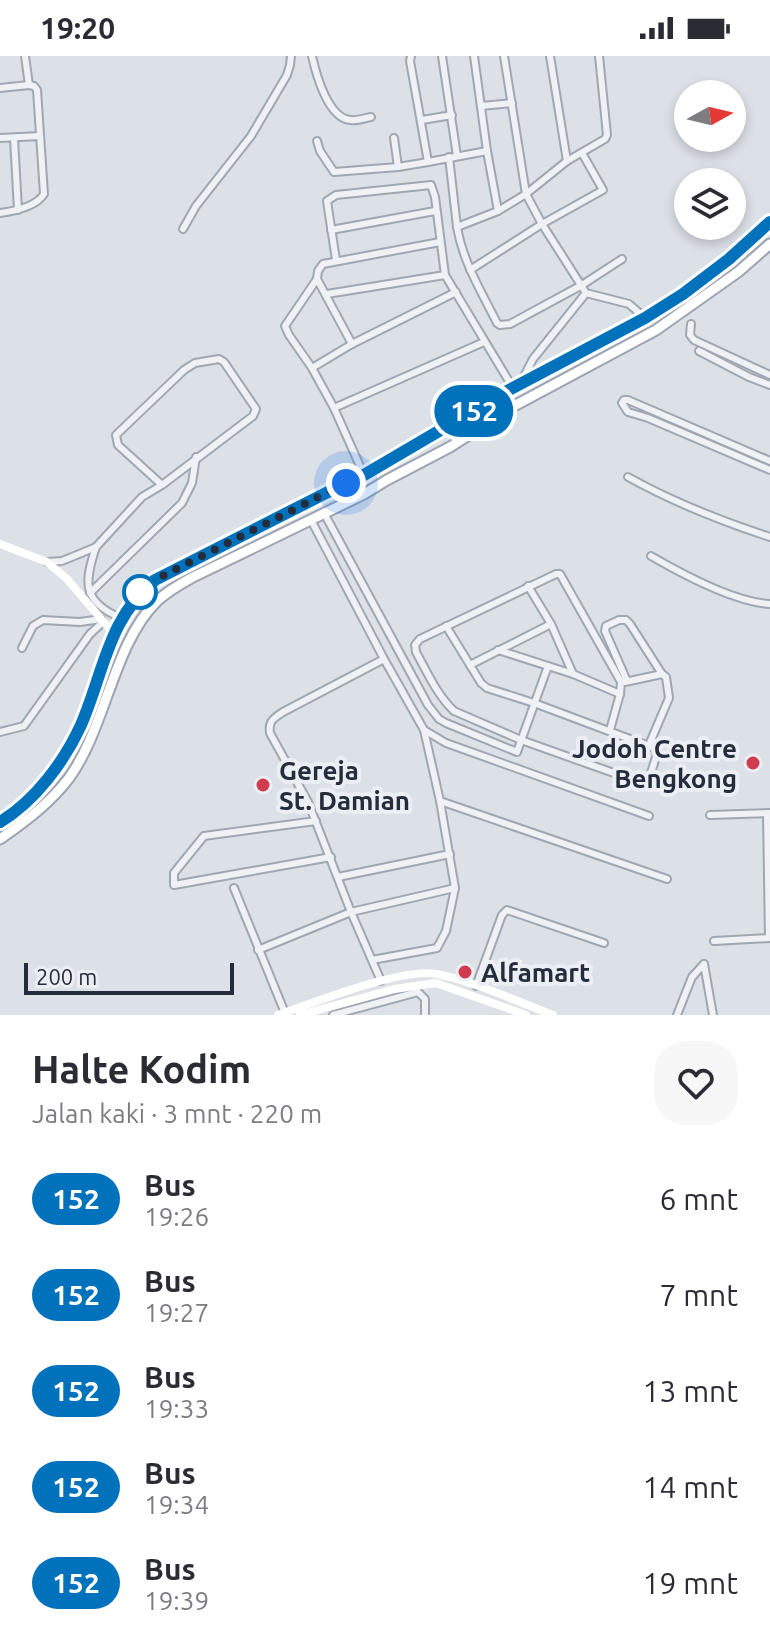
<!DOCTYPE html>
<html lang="id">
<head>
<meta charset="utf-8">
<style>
	:root { --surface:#fff; --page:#f7f7f7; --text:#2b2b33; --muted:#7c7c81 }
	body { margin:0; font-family:Ubuntu,sans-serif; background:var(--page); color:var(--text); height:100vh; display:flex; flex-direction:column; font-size:30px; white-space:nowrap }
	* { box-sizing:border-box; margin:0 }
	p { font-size:26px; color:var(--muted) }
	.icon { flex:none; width:44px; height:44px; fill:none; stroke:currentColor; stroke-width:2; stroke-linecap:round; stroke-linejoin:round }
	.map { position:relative; height:959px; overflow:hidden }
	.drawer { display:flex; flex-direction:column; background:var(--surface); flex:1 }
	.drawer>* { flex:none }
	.badge { padding:0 16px; border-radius:26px; font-size:28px; line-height:52px }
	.needle { width:52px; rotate:82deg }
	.fabs { position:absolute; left:674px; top:24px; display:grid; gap:16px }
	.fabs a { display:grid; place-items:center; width:72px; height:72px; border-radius:50%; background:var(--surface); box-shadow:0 4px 12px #0003; font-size:40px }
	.scale { position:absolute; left:24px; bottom:20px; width:210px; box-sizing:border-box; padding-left:8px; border:4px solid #252d3d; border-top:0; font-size:22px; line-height:28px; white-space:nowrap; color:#252d3d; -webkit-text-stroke:6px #ebeff4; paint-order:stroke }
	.you { position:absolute; width:40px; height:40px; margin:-20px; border:6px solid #fff; border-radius:50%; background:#1a73e8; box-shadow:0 0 0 12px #1a73e833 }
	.map>.badge { position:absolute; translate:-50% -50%; box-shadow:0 0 0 4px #fff }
	.round { display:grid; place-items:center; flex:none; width:84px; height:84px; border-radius:32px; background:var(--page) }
	.headline { display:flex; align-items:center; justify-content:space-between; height:136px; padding:0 32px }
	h1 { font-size:38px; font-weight:700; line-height:60px }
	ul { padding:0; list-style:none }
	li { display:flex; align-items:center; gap:24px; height:96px; padding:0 32px }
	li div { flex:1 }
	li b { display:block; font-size:30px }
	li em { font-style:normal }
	li .badge { min-width:88px; font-weight:700; text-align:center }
	.status { display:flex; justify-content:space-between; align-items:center; height:56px; padding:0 40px; background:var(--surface); direction:ltr }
	.status svg { height:22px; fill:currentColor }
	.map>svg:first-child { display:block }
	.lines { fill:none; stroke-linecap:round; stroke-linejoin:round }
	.minor-casing { stroke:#a1a7b1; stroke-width:10 }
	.primary-casing { stroke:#9ba4b2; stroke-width:13 }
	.minor { stroke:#eff1f5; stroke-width:6 }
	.secondary { stroke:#fff; stroke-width:8 }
	.primary { stroke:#fff; stroke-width:9 }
	.line-casing { stroke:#fff; stroke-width:18 }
	.line { stroke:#0072bc; stroke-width:12 }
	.walk { stroke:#252d3d; stroke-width:8; stroke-dasharray:0 14.4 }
	.stop-dot { fill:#fff; stroke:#0072bc; stroke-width:4 }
	.poi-dot { fill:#d03c4e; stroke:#ebeff4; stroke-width:3 }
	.labels { text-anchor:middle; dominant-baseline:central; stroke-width:8; stroke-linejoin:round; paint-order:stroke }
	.poi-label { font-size:26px; font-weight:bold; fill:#252d3d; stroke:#ebeff4; text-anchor:start }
</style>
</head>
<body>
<div class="status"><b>19:20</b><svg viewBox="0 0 49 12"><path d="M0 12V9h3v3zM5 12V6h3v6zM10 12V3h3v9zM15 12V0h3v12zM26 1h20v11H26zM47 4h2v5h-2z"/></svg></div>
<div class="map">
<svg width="770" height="959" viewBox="0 0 770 959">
	<rect width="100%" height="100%" fill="#dce0e7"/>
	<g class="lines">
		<defs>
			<g id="minor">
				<polyline points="25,0 29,29"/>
				<path d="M312 0C316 18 328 63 351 64 357 65 365 62 371 61"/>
				<polyline points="411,0 410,5 428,106 487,95"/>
				<polyline points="442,0 457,100"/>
				<polyline points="474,0 487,95 498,155"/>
				<polyline points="504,0 526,138 542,168 586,237 629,248 645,262"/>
				<polyline points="550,0 567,105"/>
				<path d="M0 32 29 29 34 30 37 34 44 138C36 151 15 155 0 157"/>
				<polyline points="481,50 512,47"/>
				<polyline points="422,64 452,59"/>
				<polyline points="0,82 40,80"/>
				<polyline points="14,82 18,154"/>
				<polyline points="394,82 398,111"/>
				<polyline points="317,85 320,95 334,116 398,111 428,106"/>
				<polyline points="449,101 457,171 498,155 526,138 567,105 605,83 607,79 599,0"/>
				<path d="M457 171C463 206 481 235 497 267L500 269 510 268 582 229 622 203"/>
				<polyline points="183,173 196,150 251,80 287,19 290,9 291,0"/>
				<polyline points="331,174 435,155"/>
				<polyline points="336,204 327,145 336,139 431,129 435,141 445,219 513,332"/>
				<polyline points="470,214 542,168 603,134 582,97"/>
				<polyline points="327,238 445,219"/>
				<polyline points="691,268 690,279 694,284 770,319"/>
				<polyline points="352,288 317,223 318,215 323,208 440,186"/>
				<polyline points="699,295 749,321 770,329"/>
				<polyline points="312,312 289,279 285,270 317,223"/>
				<polyline points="521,326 533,303 586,237"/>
				<polyline points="334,352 484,286"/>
				<polyline points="770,405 628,344 624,344 622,347 628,356 648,362 770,414"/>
				<polyline points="364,419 334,352 312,312 352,288 456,236"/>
				<path d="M628 421C673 446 721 465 770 481"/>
				<polyline points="324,457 428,649 439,663 446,667 517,696 548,610"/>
				<polyline points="311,464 384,603 424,674 440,745 455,832 446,875 437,892 372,904"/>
				<path d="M96 491C84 526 82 546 121 562"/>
				<path d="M651 500C682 518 734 546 770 548"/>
				<polyline points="47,506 62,505 96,491 142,441 162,429 253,360 256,353 224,306 219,303 195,307 184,314 116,379 118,389 162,429"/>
				<polyline points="528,530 551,568 573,618"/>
				<polyline points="90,537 182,447 192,427 196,401"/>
				<path d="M446 570 481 627 487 632 534 647 654 692 657 698 648 726 642 727 521 684 454 655C437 639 427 616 416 596L415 589 420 583 556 518H560L621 626 620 638 610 674"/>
				<polyline points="22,592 33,570 43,564 80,566 101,563"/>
				<polyline points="498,594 573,618 620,638"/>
				<polyline points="470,609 551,568"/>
				<polyline points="627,625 605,575 606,570 619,564 626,564 630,568 662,618"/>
				<polyline points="625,626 662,618 666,621 669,642 649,689"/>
				<polyline points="424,674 446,687 649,760"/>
				<polyline points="0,676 24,670 90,578 103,566"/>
				<polyline points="440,745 667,823"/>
				<polyline points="767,758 769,882"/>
				<polyline points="710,759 770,757"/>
				<polyline points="316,765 204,780 174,817 174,829 331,801"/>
				<polyline points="338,821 450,798"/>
				<polyline points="234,832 285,957"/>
				<polyline points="714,885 770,882"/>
				<polyline points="258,894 351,856 455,832"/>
				<polyline points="704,908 713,959"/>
				<path d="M381 925 351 856 308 746 270 677C268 665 274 662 283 656L384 603"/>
				<polyline points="476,930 502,859 507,854 604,887"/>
				<polyline points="333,959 418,936 425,943 425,959"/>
				<polyline points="677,959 692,921 704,908"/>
			</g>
			<g id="primary">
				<path d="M0 766C35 745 65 706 81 669 104 616 108 562 155 524L328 436 364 419 507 335 645 262 683 238 729 203 770 166"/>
				<path d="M0 783C26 765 50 747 69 722 106 671 113 588 157 545 168 535 180 528 193 521L364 438 387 424 450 391 514 350 656 274 738 216 770 188"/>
			</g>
		</defs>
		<!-- minor casing -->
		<use href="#minor" class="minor-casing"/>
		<!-- primary casing -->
		<use href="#primary" class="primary-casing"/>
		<!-- minor -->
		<use href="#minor" class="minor"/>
		<!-- secondary -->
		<g class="secondary">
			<polyline points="0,488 47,506 67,523 114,578"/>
			<path d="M278 959C313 947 403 911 437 918 476 926 516 945 553 959"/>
			<polyline points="300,959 394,933 436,927 526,959"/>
		</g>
		<!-- primary -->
		<use href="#primary" class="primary"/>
	</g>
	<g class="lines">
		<defs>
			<path id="line" d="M0 766C35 745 64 706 81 669 104 616 108 562 155 524L328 436 364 419 507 335 645 262 683 238 729 203 770 166"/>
		</defs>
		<!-- line casing -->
		<use href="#line" class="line-casing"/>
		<!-- line -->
		<use href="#line" class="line"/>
		<!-- walk -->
		<polyline class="walk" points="140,536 155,524 180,511 346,427"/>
	</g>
	<!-- markers -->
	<circle class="stop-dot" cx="140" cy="536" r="16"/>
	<g class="poi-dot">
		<circle cx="753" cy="707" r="8"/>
		<circle cx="263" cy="729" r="8"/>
		<circle cx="465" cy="916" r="8"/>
	</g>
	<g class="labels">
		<!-- poi labels -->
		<g class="poi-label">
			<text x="737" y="692" text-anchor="end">Jodoh Centre<tspan x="737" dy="30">Bengkong</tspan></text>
			<text x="279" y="714">Gereja<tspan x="279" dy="30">St. Damian</tspan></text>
			<text x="481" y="916">Alfamart</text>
		</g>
	</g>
</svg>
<div class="fabs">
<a><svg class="needle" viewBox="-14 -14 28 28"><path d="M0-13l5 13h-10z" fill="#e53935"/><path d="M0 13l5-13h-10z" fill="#7c7c81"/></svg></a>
<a><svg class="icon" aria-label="layers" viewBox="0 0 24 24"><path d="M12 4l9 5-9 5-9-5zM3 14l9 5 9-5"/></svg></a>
</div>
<div class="scale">200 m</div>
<div class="you" style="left:346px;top:427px"></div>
<b class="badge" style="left:474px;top:355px;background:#0072bc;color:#fff">152</b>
</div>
<section class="drawer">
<div class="headline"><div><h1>Halte Kodim</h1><p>Jalan kaki · 3 mnt · 220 m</p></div><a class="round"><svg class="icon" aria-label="heart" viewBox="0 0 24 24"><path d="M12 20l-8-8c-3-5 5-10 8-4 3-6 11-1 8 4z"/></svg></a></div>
<ul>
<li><span class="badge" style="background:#0072bc;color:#fff">152</span><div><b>Bus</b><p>19:26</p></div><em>6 mnt</em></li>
<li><span class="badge" style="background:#0072bc;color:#fff">152</span><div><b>Bus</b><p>19:27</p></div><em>7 mnt</em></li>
<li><span class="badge" style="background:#0072bc;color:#fff">152</span><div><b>Bus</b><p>19:33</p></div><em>13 mnt</em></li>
<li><span class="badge" style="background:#0072bc;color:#fff">152</span><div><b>Bus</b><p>19:34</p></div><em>14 mnt</em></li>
<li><span class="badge" style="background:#0072bc;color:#fff">152</span><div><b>Bus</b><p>19:39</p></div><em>19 mnt</em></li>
</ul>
</section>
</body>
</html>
